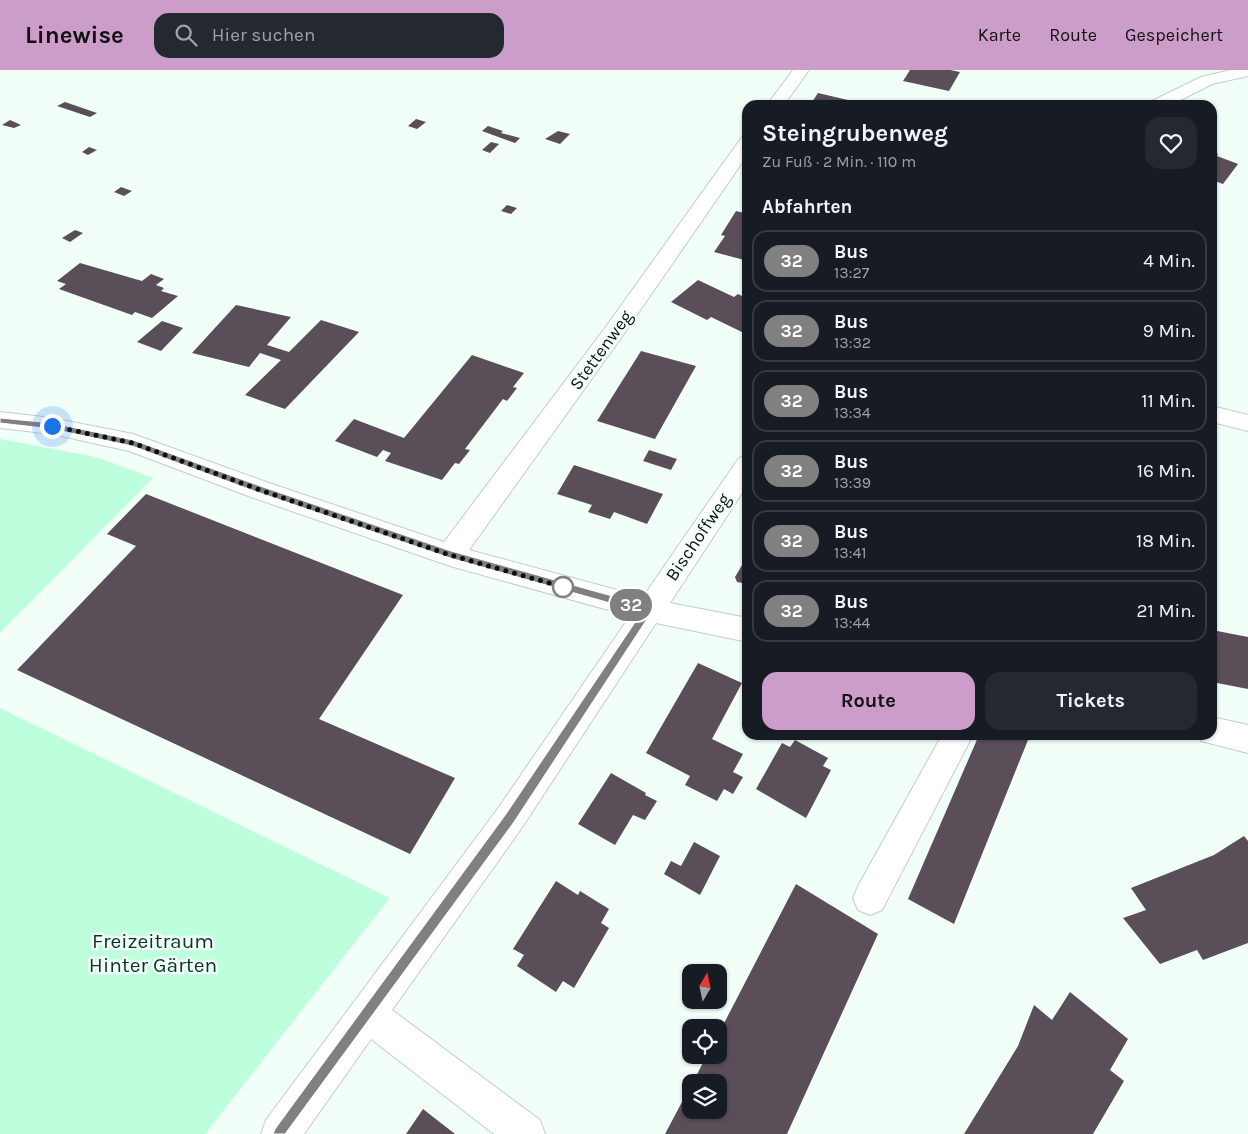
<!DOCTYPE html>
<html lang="de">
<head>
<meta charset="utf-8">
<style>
	:root { --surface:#171b24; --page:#242831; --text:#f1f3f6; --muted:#9ea1a6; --line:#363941; --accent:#cd9dca }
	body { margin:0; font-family:Karla,sans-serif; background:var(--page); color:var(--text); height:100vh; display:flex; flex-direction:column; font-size:19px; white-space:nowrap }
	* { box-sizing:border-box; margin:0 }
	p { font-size:16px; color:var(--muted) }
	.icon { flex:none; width:28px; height:28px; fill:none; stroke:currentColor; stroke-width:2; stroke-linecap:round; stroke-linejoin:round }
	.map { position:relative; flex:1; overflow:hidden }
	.panel { position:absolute; left:742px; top:30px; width:475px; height:640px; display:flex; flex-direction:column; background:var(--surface); border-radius:15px; box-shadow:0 1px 4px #0004 }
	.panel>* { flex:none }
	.badge { padding:0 10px; border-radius:16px; font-size:18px; line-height:32px }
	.needle { width:32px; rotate:9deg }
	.buttons { position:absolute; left:682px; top:894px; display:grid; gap:10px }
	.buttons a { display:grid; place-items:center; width:45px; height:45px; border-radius:10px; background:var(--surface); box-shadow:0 1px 4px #0004; font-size:25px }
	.you { position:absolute; width:25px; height:25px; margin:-12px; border:4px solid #fff; border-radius:50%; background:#1a73e8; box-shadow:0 0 0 8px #1a73e833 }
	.map>.badge { position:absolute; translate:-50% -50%; box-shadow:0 0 0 2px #fff }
	h2 { padding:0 20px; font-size:19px; line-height:45px }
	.round { display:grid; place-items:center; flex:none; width:52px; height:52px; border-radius:15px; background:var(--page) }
	.summary { display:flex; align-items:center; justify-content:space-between; height:85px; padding:0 20px }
	h1 { font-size:24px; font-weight:700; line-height:38px }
	.cta { display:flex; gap:10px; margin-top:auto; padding:10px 20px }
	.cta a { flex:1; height:58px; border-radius:15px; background:var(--accent); color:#111; font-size:20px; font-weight:700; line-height:58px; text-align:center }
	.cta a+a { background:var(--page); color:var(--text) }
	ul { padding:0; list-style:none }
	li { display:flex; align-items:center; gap:15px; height:62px; margin:0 10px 8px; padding:0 10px; border:2px solid var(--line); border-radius:15px }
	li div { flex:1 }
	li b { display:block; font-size:19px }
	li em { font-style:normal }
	li .badge { min-width:55px; font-weight:700; text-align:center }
	header { display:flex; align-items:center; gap:30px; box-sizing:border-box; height:70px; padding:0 25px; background:var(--accent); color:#111 }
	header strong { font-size:24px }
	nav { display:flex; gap:28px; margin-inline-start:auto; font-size:18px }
	.search { width:350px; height:45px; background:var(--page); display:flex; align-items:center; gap:12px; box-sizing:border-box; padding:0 18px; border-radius:15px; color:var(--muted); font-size:19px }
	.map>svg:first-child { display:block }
	.green { fill:#bdffdd }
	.building { fill:#5a4f58 }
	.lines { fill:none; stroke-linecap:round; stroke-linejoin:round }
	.minor-casing { stroke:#c0d0c7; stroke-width:2 }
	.minor { fill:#fff; fill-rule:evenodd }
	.line { fill:#808080; stroke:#fff }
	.walk { stroke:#0b100d; stroke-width:5; stroke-dasharray:0 9 }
	.stop-dot { fill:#fff; stroke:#808080; stroke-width:2.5 }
	.labels { text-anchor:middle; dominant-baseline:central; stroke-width:5; stroke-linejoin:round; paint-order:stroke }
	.street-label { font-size:18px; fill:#0b100d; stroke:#f1fff8 }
	.near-park-label { font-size:21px; fill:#0a3423; stroke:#f1fff8 }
</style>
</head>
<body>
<header>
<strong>Linewise</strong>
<div class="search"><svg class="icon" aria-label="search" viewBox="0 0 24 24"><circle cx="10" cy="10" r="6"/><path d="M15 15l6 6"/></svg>Hier suchen</div>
<nav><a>Karte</a><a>Route</a><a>Gespeichert</a></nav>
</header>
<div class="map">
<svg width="1248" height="1064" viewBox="0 0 1248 1064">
	<rect width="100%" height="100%" fill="#f1fff8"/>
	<!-- green -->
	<g class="green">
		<polygon points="0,369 96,387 153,408 0,563"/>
		<polygon points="0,638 390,828 205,1064 0,1064"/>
	</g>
	<!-- building -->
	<g class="building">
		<polygon points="910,0 950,0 960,2 949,21 903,11"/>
		<polygon points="818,23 865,34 865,35 810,35"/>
		<polygon points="65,32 97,43 90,47 57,36"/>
		<polygon points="416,49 426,52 417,59 408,56"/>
		<polygon points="10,50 21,55 14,58 2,55"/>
		<polygon points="488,56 503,61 501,63 520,68 515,73 482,61"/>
		<polygon points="558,61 570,64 560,74 545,69"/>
		<polygon points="491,72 499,74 490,83 482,80"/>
		<polygon points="89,77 97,80 88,85 82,82"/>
		<polygon points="1212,82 1218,84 1217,86 1238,94 1223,114 1212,110"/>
		<polygon points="121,117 132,121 124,126 114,122"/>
		<polygon points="507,135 517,138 511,144 501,141"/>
		<polygon points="736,141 748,144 748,191 714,182 725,166 721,165"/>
		<polygon points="75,160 83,163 70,172 62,168"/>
		<polygon points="80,193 142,211 151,204 164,209 156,215 164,218 161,221 178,226 152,248 135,242 132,245 59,219 66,214 57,211"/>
		<polygon points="698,210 734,227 738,224 748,229 748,265 711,247 707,250 671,232"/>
		<polygon points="236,235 291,247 267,275 289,282 321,250 359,262 285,339 245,325 281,290 260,283 249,297 192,283"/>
		<polygon points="162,251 183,258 161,281 137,272"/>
		<polygon points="641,281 696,296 655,369 597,351"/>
		<polygon points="472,285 524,303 513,317 517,318 507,331 503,329 465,379 470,380 459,394 455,393 442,410 385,391 391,383 383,380 377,387 335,371 354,349 404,368"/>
		<polygon points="649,380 677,389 671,400 643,391"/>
		<polygon points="574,395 663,424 647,454 614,442 610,449 588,442 592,435 557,424"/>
		<polygon points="146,424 403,525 319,649 455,708 410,784 17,600 136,476 107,464"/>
		<polygon points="748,485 748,514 737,512 735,507"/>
		<polygon points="1212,560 1248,567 1248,619 1212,612"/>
		<polygon points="698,593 742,613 712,669 743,684 733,702 743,707 733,724 724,719 717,731 685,715 690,706 646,683"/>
		<polygon points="979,665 1017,665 1028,670 954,854 908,829"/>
		<polygon points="795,670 828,688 823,696 831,700 806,748 756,719 782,673 790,677"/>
		<polygon points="611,703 646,723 645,725 657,731 645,750 633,745 615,775 578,754"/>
		<polygon points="1244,766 1248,771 1248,873 1203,890 1197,880 1160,894 1123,848 1146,840 1131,818 1214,785"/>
		<polygon points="694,772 720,786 700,825 664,804 671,791 681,796"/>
		<polygon points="556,811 578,825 580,821 609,839 601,853 609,858 574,918 563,911 556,922 517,896 524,885 513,879"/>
		<polygon points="796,814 878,864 787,1064 665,1064 691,1015 691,1040 719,1040 719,1012 693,1012 707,985 719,985 719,963"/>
		<polygon points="1070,922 1128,969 1110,1000 1124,1011 1093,1064 964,1064 1018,976 1034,935 1052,950"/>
		<polygon points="423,1039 455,1064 406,1064"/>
	</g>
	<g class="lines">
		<defs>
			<g id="minor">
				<polygon points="793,0 809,0 784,35 767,35"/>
				<polygon points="1231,0 1248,0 1248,6 1212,14 1171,35 1150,35 1152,31 1201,7"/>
				<polygon points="748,66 748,84 621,268 469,480 643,527 739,388 748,385 748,414 670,533 748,548 748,572 656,553 521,759 392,940 540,1050 545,1064 494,1064 371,969 304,1064 261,1064 266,1050 499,737 630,546 450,496 251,427 129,381 52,364 0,358 0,342 52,348 133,364 269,413 444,472 605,258 742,67"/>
				<polygon points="1212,336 1248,345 1248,361 1212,352"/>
				<polygon points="1212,647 1248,655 1248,683 1201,671 1199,665 1212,665"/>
				<polygon points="942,665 973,665 882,840 870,845 858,840 853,828 858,816"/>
			</g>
		</defs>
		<!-- minor casing -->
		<use href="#minor" class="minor-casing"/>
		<!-- minor -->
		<use href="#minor" class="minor"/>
	</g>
	<!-- line -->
	<polygon class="line" points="0,348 52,353 133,370 263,417 451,481 648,536 653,540 514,752 285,1064 273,1064 275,1059 506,744 642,542 450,488 257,422 132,376 52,359 0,353"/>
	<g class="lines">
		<!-- walk -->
		<polyline class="walk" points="52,356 133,373 260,420 450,485 563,517"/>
	</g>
	<!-- markers -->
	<circle class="stop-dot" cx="563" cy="517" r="10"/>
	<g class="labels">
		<!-- street labels -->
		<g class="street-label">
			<text transform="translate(601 280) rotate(-54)">Stettenweg</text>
			<text transform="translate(698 467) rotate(-56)">Bischoffweg</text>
		</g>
		<!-- near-park labels -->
		<g class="near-park-label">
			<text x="153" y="871">Freizeitraum<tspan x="153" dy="24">Hinter Gärten</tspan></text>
		</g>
	</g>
</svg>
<div class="buttons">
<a><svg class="needle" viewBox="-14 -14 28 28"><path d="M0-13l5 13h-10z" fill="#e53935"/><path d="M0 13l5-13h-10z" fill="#9ea1a6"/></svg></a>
<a><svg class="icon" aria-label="locate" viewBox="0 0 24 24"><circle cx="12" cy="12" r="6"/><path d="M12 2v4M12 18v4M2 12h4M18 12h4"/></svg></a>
<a><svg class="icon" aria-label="layers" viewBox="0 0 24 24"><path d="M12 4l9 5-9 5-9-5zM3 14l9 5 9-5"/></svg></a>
</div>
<div class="you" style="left:52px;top:356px"></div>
<b class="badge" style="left:631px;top:535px;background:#808080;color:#fff">32</b>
<section class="panel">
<div class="summary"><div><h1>Steingrubenweg</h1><p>Zu Fuß · 2 Min. · 110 m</p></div><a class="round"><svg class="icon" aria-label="heart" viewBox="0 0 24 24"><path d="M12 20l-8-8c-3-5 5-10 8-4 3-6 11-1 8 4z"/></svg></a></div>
<h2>Abfahrten</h2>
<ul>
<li><span class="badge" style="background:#808080;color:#fff">32</span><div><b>Bus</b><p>13:27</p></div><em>4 Min.</em></li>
<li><span class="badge" style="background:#808080;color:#fff">32</span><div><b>Bus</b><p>13:32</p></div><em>9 Min.</em></li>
<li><span class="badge" style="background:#808080;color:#fff">32</span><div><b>Bus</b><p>13:34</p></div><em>11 Min.</em></li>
<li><span class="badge" style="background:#808080;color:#fff">32</span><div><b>Bus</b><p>13:39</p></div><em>16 Min.</em></li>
<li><span class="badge" style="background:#808080;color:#fff">32</span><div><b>Bus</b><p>13:41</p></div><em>18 Min.</em></li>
<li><span class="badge" style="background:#808080;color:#fff">32</span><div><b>Bus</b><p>13:44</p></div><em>21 Min.</em></li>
</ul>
<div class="cta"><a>Route</a><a>Tickets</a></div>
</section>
</div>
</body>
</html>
